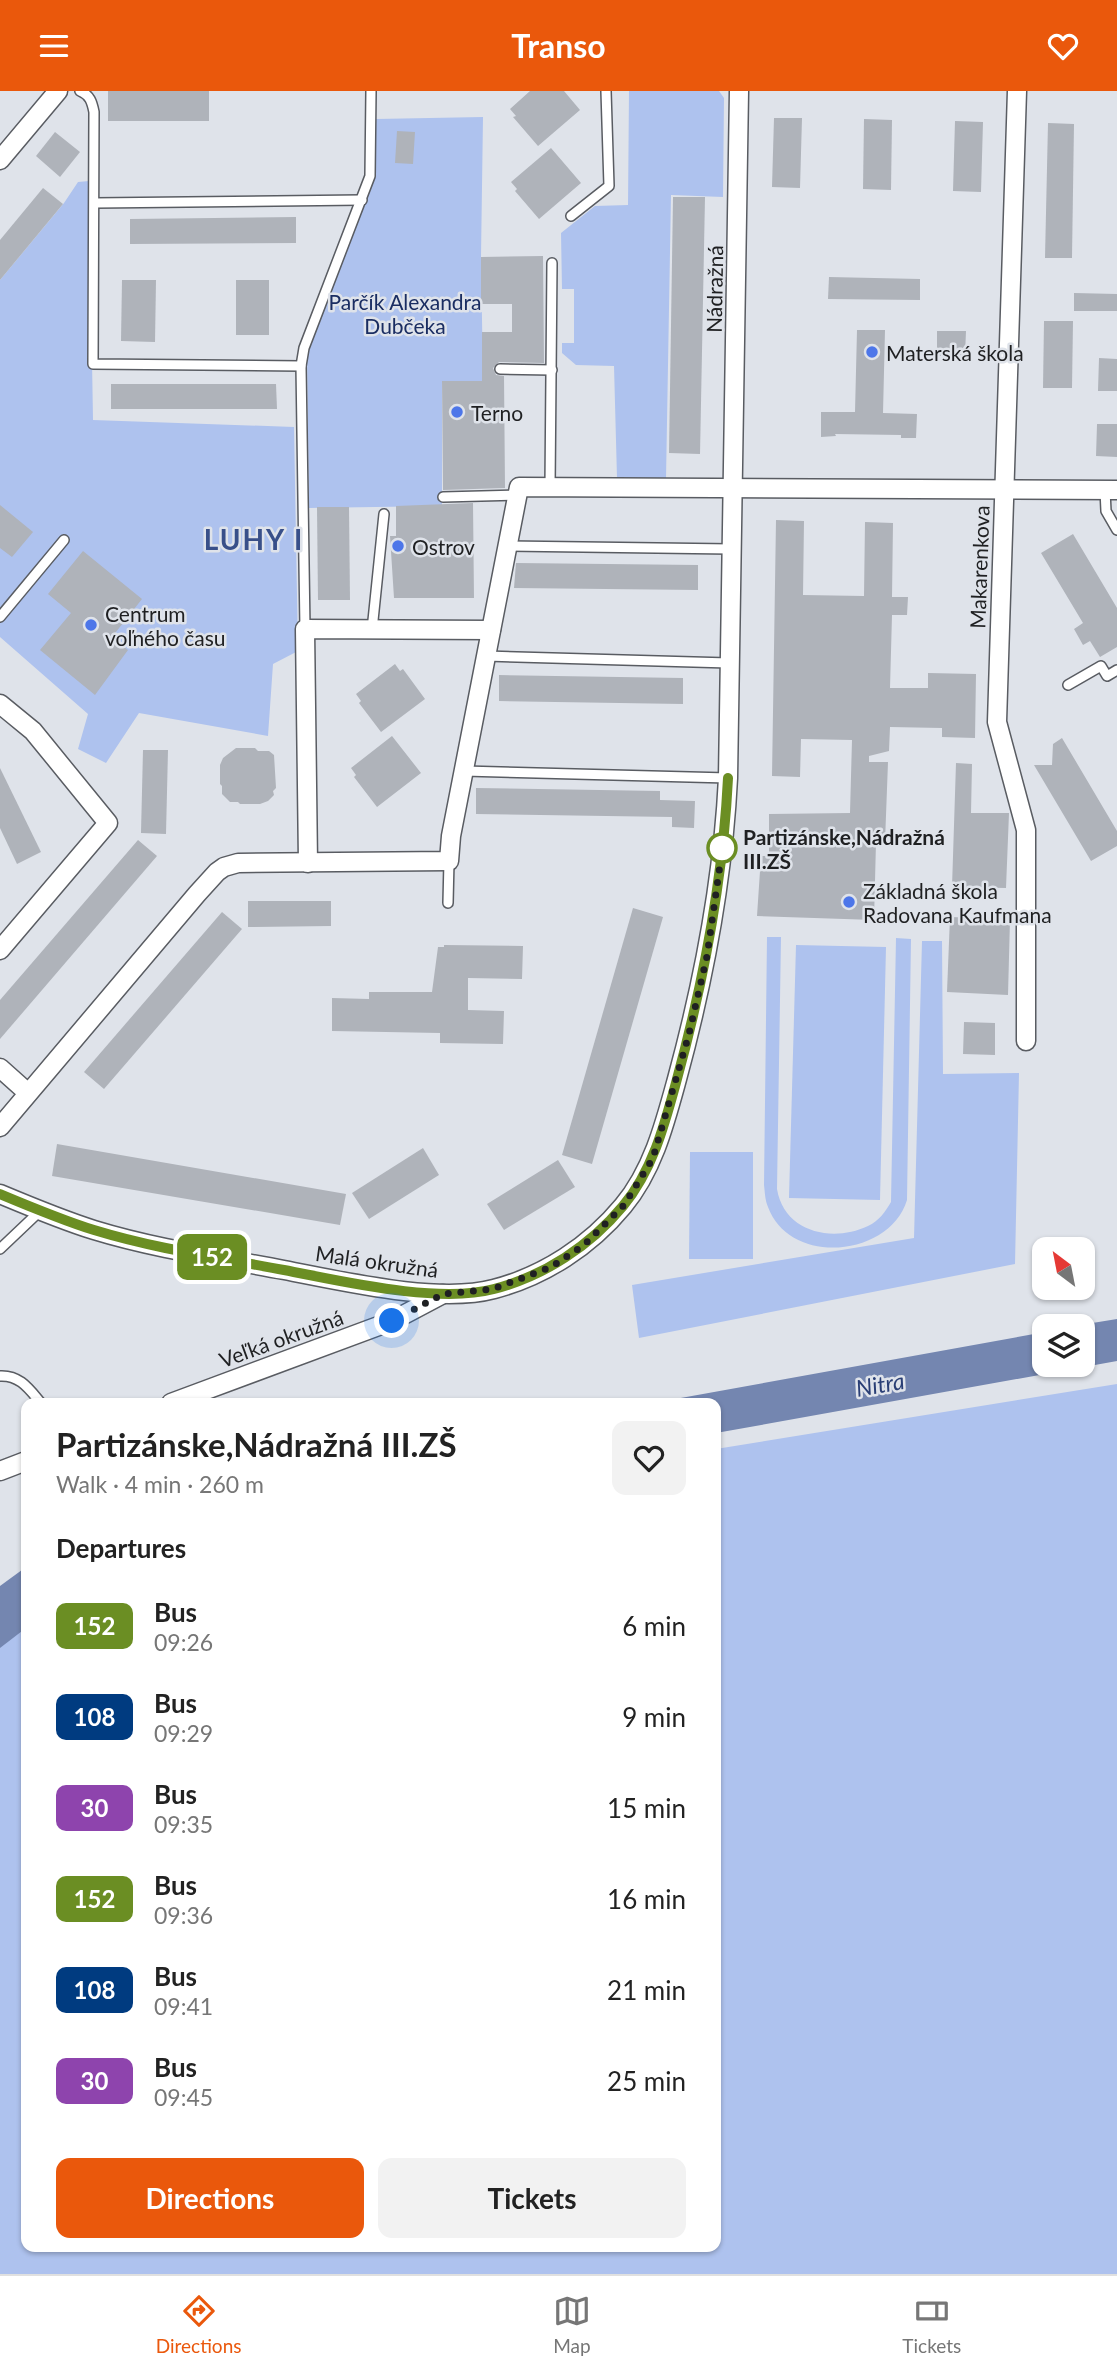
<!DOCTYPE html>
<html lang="en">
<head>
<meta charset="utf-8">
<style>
	:root { --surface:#fff; --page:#f2f2f2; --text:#222; --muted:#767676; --line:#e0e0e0; --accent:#ea580c }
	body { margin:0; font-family:Lato,sans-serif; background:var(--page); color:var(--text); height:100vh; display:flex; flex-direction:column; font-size:26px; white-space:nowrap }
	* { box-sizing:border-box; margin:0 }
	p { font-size:23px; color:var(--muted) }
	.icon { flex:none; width:38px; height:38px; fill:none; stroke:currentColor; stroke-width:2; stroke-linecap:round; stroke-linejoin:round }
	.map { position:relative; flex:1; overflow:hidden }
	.panel { position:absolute; left:21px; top:1307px; width:700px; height:854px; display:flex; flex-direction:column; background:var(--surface); border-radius:14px; box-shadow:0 2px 5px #0004 }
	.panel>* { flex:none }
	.badge { padding:0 14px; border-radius:10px; font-size:24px; line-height:46px }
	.needle { width:46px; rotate:328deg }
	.tools { position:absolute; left:1032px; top:1146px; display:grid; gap:14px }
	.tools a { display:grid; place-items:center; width:63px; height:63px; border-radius:14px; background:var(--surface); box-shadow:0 2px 5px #0004; font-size:35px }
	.you { position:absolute; width:35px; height:35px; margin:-18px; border:5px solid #fff; border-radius:50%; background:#1a73e8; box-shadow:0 0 0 10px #1a73e833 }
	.map>.badge { position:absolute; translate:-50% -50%; box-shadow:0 0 0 4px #fff }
	h2 { padding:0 35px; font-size:26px; line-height:63px }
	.round { display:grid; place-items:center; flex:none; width:74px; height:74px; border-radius:14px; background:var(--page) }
	.head { display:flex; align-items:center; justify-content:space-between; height:119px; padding:0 35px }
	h1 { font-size:33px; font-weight:700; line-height:52px }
	.action { display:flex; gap:14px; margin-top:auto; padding:14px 35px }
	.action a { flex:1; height:80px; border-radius:14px; background:var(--accent); color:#fff; font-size:28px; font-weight:700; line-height:80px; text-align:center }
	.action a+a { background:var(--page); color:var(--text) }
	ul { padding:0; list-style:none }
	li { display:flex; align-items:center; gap:21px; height:91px; padding:0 35px }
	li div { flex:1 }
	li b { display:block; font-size:26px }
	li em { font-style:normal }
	li .badge { min-width:77px; font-weight:700; text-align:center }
	header { display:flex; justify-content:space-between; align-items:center; height:91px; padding:0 35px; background:var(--accent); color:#fff; font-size:32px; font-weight:700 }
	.tab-bar { display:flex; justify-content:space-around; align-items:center; height:98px; border-top:2px solid var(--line); background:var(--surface); font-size:19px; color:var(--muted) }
	.tab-bar a { display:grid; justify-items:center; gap:4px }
	.tab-bar .active { color:var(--accent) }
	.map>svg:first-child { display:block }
	.green { fill:#aec2ee }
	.water { fill:#7486b0 }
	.building { fill:#afb3ba }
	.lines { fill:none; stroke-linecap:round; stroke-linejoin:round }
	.service-casing { stroke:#595c62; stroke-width:12 }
	.minor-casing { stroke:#595c62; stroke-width:21 }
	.service { stroke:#fff; stroke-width:9 }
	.minor { stroke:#fff; stroke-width:18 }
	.line-casing { stroke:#fff; stroke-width:16 }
	.line { stroke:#6b8e23; stroke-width:10 }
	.walk { stroke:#1f2022; stroke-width:7; stroke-dasharray:0 12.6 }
	.poi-dot { fill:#4d76e9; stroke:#dfe3ea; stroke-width:2.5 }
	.stop-dot { fill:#fff; stroke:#6b8e23; stroke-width:3.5 }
	.labels { text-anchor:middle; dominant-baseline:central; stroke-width:5; stroke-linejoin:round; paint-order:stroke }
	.street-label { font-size:21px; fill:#1f2022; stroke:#dfe3ea }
	.park-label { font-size:21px; fill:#1a2d62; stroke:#dfe3ea }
	.poi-label { font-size:21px; fill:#1f2022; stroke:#dfe3ea; text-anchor:start }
	.stop-label { font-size:21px; font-weight:bold; fill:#1f2022; stroke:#dfe3ea; text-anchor:start }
	.water-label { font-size:23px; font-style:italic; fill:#293e75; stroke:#dfe3ea }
	.district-label { font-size:28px; font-weight:bold; letter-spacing:2px; fill:#384f89; stroke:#dfe3ea }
</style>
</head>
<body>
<header><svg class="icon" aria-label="menu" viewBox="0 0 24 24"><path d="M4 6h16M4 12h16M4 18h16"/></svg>Transo<svg class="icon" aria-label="heart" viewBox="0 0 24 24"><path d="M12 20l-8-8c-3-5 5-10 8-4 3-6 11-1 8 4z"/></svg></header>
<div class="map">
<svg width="1117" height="2183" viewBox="0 0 1117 2183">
	<rect width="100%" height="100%" fill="#dfe3ea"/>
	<!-- green -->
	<g class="green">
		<polygon points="629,0 719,0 724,7 723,106 671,104 666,388 617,387 614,275 576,274 562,262 562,252 574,252 574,198 562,198 561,142 595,115 628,114"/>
		<polygon points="483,26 481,166 483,290 442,290 442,415 309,417 307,263 375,86 376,28"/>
		<polygon points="89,90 93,329 294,336 298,560 273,573 268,645 139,622 106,672 78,658 88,623 0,546 0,189 64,112 78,91"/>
		<path d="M767 846H781L777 1098C784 1141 832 1152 868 1135 879 1130 885 1121 891 1111L896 847 911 848 907 1109C890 1166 790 1176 768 1116 765 1109 765 1102 764 1094Z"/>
		<polygon points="922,850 942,850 943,983 1019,982 1015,1173 639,1247 632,1194 914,1147"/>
		<polygon points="796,854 886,856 880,1109 789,1107"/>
		<polygon points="690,1061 753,1061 753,1168 689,1168"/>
		<polygon points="1117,1293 1117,2183 0,2183 0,1554 26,1528 26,2156 716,2156 716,1358"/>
	</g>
	<!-- water -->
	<g class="water">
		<polygon points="1117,1228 1117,1270 716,1342 716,1312 653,1312 1045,1241 1045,1274 1083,1274 1083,1236 1074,1235"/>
		<polygon points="26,1476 26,1537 0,1557 0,1495"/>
	</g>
	<!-- building -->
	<g class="building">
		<rect x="108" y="0" width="101" height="30"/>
		<polygon points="530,0 564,0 580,19 538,55 513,26 516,25 510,18"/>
		<polygon points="774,27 802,27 800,97 772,96"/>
		<polygon points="864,28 892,29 891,99 863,98"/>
		<polygon points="955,30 983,31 981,101 953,100"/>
		<polygon points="1048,32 1074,33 1072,167 1045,167"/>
		<polygon points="397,40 415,41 413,73 395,72"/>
		<polygon points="55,41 80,61 60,86 36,65"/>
		<polygon points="551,57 581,92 539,128 515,100 517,98 511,91"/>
		<polygon points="43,97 63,113 0,189 0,149"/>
		<polygon points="673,106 705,106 700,363 669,362"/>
		<polygon points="296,126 296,152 130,153 130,128"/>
		<polygon points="543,165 544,272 499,271 493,277 496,284 504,285 505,397 443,399 442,290 482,290 482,241 512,241 512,213 481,213 481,166"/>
		<polygon points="829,186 920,188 920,209 828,208"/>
		<polygon points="122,189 156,189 155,251 121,250"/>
		<rect x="236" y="189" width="33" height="55"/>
		<polygon points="1074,202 1117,203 1117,220 1074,220"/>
		<polygon points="1044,230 1073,230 1072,297 1043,297"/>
		<polygon points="857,239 885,239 883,322 917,323 916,347 901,347 901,344 835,343 836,345 821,346 821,321 855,321"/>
		<polygon points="937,240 966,240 965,264 937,265"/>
		<polygon points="1099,267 1117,268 1117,300 1098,300"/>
		<polygon points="111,293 276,293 277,318 111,318"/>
		<polygon points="1097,333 1117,333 1117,366 1096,365"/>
		<polygon points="473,412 474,507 394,507 390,445 396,445 396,415"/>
		<polygon points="0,414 33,441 12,466 0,457"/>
		<polygon points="317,416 349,416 350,509 318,509"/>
		<polygon points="776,429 804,430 803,504 864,505 865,431 893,432 892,506 908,506 907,524 892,524 890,597 928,597 928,582 976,583 975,647 942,646 942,637 890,636 889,660 869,665 869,671 888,671 885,751 876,751 874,829 757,825 761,765 769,765 769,723 850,722 852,649 801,648 800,686 772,685"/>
		<polygon points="1073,443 1117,517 1117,556 1100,566 1090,550 1083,554 1074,538 1083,532 1041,462"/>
		<polygon points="83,460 142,508 112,546 128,559 95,604 40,559 71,522 48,503"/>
		<polygon points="516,472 698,474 698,499 514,497"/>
		<polygon points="395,573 400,580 403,578 425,608 381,641 359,612 361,610 356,603"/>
		<polygon points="499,584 683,587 683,613 499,610"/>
		<polygon points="392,645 421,682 377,716 354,686 356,684 351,677"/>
		<polygon points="1062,647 1117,740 1117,755 1091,770 1034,674 1052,674 1053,653"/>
		<polygon points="236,657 255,657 258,660 269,660 274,664 276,697 273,700 274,704 268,710 260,713 240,713 238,711 230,711 222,703 222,695 220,693 220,674 223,667"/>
		<polygon points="143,659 168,659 166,743 141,742"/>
		<polygon points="956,672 972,673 971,722 1009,722 1006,797 952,796"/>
		<polygon points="0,677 41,761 17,773 0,737"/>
		<polygon points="476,697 660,700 660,709 695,710 694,737 672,736 672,726 476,723"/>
		<polygon points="138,749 157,765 0,948 0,909"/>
		<polygon points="248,810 331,810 331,835 248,836"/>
		<polygon points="633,817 663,826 592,1073 562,1064"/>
		<polygon points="222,821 242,838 104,998 84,981"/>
		<polygon points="950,826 1010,828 1008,904 947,901"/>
		<polygon points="444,854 523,855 522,888 468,887 468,919 504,920 503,953 440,952 440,942 332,940 332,907 369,908 369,901 432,901 438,856 444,856"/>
		<polygon points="964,931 995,932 995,964 963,963"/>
		<polygon points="57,1053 346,1103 340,1134 52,1085"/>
		<polygon points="423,1057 439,1084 369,1128 352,1102"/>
		<polygon points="558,1069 575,1096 504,1139 487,1113"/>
	</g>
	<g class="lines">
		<defs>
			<g id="service">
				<path d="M80 0C90 4 92 11 94 21L93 273 301 275"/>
				<polyline points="95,112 362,109"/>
				<polyline points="571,125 609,95 606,0"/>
				<polyline points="500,278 552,279"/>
				<polyline points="550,396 552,172"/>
				<polyline points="1105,399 1106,420 1117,439"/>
				<polyline points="443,406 516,404"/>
				<polyline points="507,455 731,458"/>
				<polyline points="0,526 64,449"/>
				<polyline points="305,538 301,275 304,257 370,85 371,0"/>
				<polyline points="372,539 384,423"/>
				<polyline points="486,565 729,572"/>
				<polyline points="1068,594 1101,575 1107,585 1117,579"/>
				<polyline points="464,680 728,687"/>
				<polyline points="448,812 449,770"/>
				<polyline points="0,1158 40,1120"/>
				<path d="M0 1285C20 1284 29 1298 41 1312"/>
			</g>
			<g id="minor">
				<polyline points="1017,0 997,631 1026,739 1026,950"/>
				<polyline points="0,69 58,0"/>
				<polyline points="0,613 33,640 108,732 0,859"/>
				<polyline points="308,772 305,538 491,539"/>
				<polyline points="0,977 28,1002"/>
				<polyline points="0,1036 197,803 217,781 224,776 238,772 449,770 451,745 519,396 1117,399"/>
				<path d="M0 1103C31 1116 62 1129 94 1139 156 1158 221 1167 284 1179 342 1190 438 1213 494 1198 544 1185 590 1155 623 1115 653 1079 665 1032 677 988 704 889 723 789 728 687L739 0"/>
				<polyline points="171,1312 392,1230 443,1203"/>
				<polyline points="0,1380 26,1370"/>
			</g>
		</defs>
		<!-- service casing -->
		<use href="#service" class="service-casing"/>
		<!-- minor casing -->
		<use href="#minor" class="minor-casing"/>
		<!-- service -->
		<use href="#service" class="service"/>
		<!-- minor -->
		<use href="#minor" class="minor"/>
	</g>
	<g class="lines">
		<defs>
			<path id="line" d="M0 1103C31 1116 62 1129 94 1139 156 1158 221 1167 284 1179 342 1190 438 1213 494 1198 544 1185 590 1155 623 1115 653 1079 665 1032 677 988 704 889 723 789 728 687"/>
		</defs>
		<!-- line casing -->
		<use href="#line" class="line-casing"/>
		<!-- line -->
		<use href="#line" class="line"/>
		<!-- walk -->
		<polyline class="walk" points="392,1230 443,1203 493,1198 551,1176 584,1154 624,1114 653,1067 689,943 707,865 723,753 722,757"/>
	</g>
	<!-- markers -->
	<g class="poi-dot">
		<circle cx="872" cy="261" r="7"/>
		<circle cx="457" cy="321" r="7"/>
		<circle cx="398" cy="455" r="7"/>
		<circle cx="91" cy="534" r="7"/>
		<circle cx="849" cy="811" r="7"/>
	</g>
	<circle class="stop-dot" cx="722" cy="757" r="14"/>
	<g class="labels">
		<!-- street labels -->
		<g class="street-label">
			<text transform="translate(714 198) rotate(-89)">Nádražná</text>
			<text transform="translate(979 476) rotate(-88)">Makarenkova</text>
			<text transform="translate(377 1170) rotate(8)">Malá okružná</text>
			<text transform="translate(281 1247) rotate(-20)">Veľká okružná</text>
		</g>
		<!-- park labels -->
		<g class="park-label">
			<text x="405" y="210">Parčík Alexandra<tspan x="405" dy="24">Dubčeka</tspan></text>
		</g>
		<!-- poi labels -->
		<g class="poi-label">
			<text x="886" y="261">Materská škola</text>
			<text x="471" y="321">Terno</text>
			<text x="412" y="455">Ostrov</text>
			<text x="105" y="522">Centrum<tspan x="105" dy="24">voľného času</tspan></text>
			<text x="863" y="799">Základná škola<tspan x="863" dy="24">Radovana Kaufmana</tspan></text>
		</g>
		<!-- stop labels -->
		<g class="stop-label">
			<text x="743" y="745">Partizánske,Nádražná<tspan x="743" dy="24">III.ZŠ</tspan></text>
		</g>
		<!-- water labels -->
		<g class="water-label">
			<text transform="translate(880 1293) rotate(-10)">Nitra</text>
		</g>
		<!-- district labels -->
		<g class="district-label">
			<text x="254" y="448">LUHY I</text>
		</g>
	</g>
</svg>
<div class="tools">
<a><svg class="needle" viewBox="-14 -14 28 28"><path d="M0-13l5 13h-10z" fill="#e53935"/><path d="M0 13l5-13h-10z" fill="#767676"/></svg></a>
<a><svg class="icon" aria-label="layers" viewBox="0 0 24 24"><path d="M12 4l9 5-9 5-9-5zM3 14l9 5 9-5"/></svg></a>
</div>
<div class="you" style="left:392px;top:1230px"></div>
<b class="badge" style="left:212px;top:1166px;background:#6b8e23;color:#fff">152</b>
<section class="panel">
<div class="head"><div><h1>Partizánske,Nádražná III.ZŠ</h1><p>Walk · 4 min · 260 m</p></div><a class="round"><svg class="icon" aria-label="heart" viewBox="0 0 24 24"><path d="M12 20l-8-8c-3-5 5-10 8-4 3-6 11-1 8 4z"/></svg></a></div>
<h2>Departures</h2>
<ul>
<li><span class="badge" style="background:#6b8e23;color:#fff">152</span><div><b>Bus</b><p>09:26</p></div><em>6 min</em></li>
<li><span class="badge" style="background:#003b80;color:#fff">108</span><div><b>Bus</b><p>09:29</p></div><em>9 min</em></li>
<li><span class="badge" style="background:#8e44ad;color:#fff">30</span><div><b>Bus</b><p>09:35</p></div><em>15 min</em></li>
<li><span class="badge" style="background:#6b8e23;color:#fff">152</span><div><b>Bus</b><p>09:36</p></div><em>16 min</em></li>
<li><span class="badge" style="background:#003b80;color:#fff">108</span><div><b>Bus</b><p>09:41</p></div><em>21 min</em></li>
<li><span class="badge" style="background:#8e44ad;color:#fff">30</span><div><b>Bus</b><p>09:45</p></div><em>25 min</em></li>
</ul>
<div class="action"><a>Directions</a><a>Tickets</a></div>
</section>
</div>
<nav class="tab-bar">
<a class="active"><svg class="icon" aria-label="directions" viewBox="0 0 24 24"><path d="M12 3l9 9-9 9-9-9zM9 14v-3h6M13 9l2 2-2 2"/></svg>Directions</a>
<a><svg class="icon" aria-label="map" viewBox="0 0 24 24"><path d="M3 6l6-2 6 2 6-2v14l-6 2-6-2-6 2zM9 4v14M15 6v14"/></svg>Map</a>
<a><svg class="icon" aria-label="tickets" viewBox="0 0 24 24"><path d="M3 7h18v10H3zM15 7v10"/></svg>Tickets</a>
</nav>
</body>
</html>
